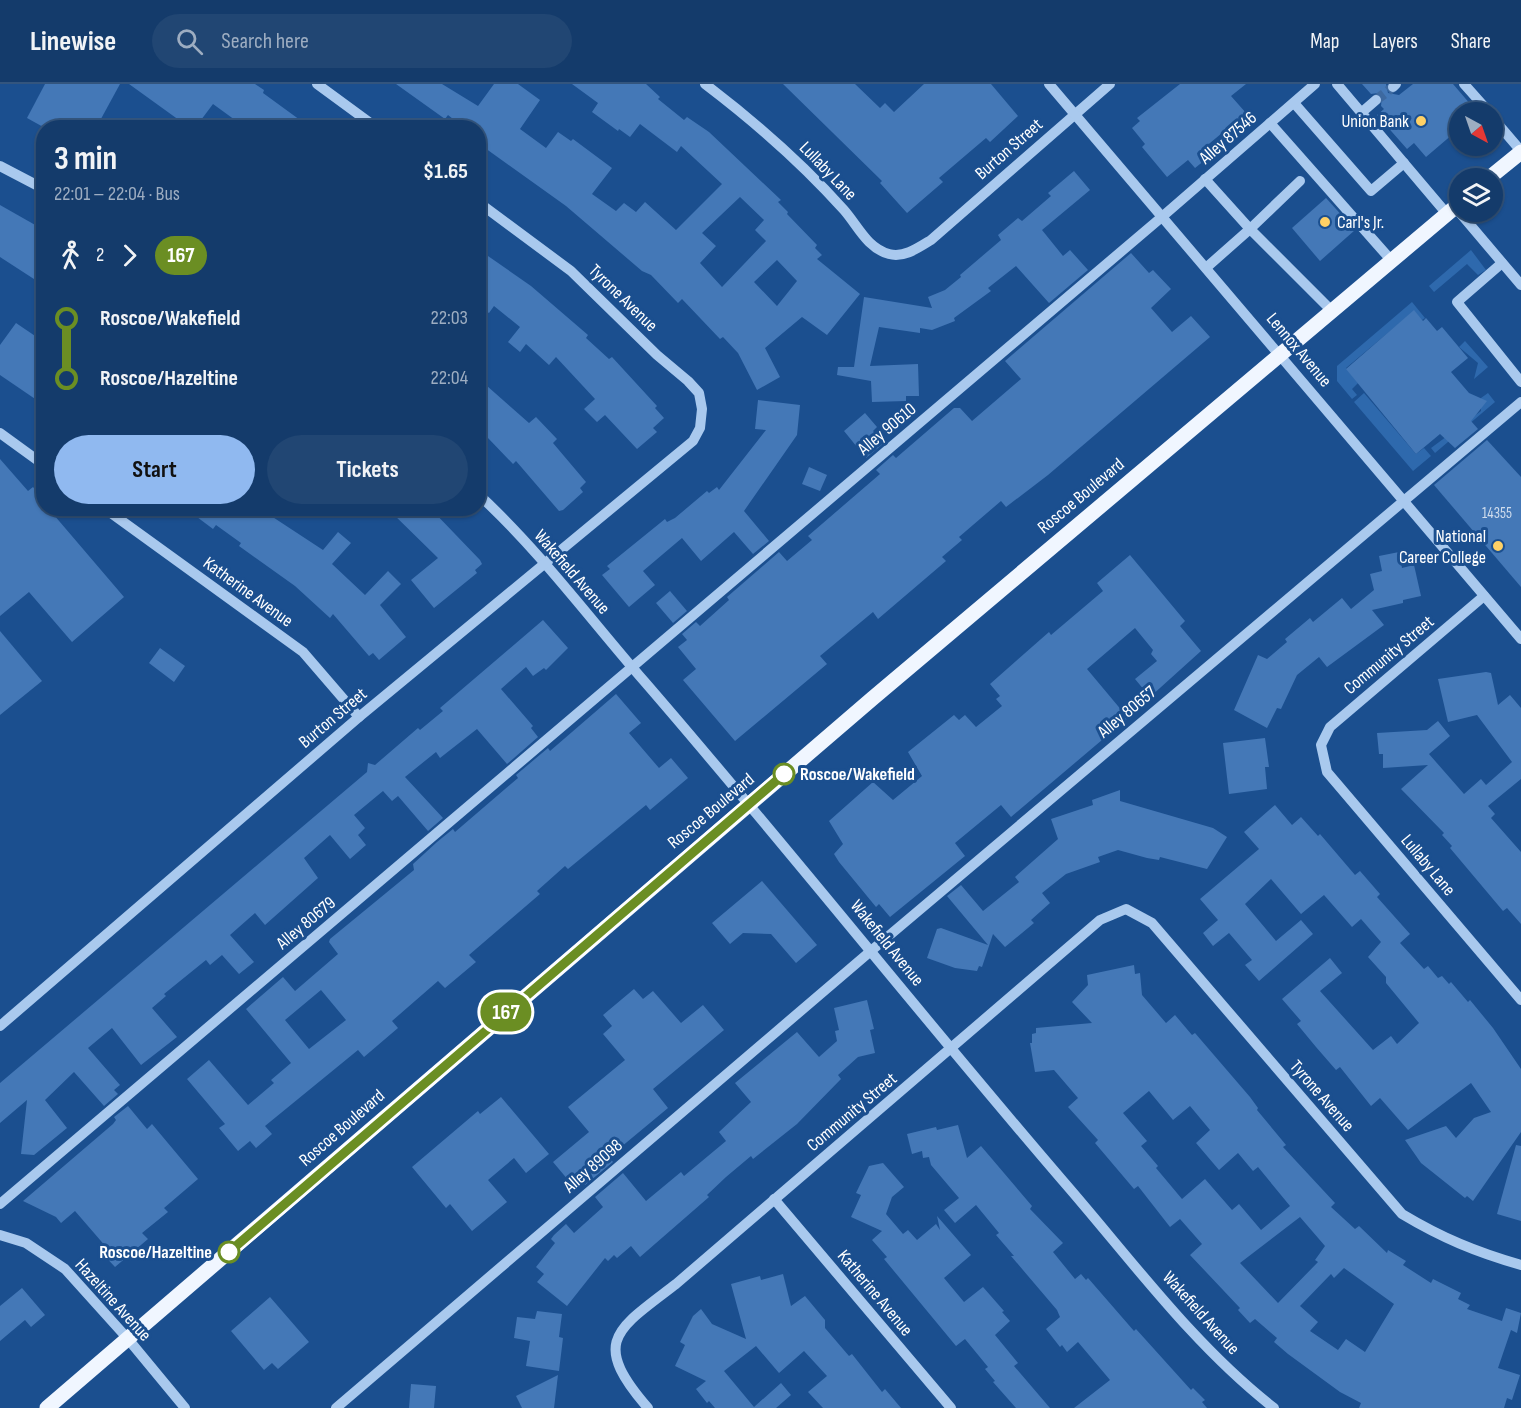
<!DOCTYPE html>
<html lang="en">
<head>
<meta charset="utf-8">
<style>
	:root { --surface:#143b6b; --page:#214673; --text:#f1f3f6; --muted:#9dadc1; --line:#33557e; --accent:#90b9f0 }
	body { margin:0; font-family:"Sofia Sans Condensed",sans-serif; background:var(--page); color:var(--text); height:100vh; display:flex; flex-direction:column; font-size:22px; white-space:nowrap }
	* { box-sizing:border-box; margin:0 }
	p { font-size:20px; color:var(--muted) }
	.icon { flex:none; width:33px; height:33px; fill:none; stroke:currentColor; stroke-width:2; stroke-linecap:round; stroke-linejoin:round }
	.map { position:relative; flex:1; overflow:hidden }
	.details { position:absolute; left:36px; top:36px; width:450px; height:396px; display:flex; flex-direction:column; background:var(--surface); border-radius:24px; box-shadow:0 2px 4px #0004,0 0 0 2px var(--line) }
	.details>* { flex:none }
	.badge { padding:0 12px; border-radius:20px; font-size:21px; line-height:39px }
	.needle { width:39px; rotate:140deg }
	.tools { position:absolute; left:1449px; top:18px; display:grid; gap:12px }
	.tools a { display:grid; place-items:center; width:54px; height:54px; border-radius:50%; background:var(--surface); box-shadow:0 2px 4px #0004,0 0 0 2px var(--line); font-size:30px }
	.map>.badge { position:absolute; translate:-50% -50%; box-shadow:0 0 0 3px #fff }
	.legs { display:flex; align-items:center; gap:9px; height:66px; padding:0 18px; font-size:20px }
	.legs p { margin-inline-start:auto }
	.overview { display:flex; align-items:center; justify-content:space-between; height:102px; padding:0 18px }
	h1 { font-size:33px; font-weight:700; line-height:45px }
	.primary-button { display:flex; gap:12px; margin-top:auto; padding:12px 18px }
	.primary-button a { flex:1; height:69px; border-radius:36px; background:var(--accent); color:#111; font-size:24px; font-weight:700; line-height:69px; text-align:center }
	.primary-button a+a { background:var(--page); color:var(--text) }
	ul { padding:0 18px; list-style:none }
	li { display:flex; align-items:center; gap:21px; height:60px; font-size:22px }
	li i { display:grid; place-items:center; width:9px; height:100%; margin:0 8px; background:currentColor }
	li i::after { content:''; width:15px; height:15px; margin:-8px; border:4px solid; border-radius:50%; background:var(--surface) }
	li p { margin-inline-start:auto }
	li:first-child i { background:linear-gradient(#0000 50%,currentColor 0) }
	li:last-child i { background:linear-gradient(currentColor 50%,#0000 0) }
	header { display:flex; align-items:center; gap:36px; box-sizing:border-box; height:84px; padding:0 30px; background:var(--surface); border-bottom:2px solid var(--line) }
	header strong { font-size:28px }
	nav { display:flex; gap:33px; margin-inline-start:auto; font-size:21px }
	.search { width:420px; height:54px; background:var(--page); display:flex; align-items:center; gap:15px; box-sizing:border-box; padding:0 21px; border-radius:33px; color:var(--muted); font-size:22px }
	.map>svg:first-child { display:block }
	.green { fill:#2e69ad }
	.building { fill:#4478b7; fill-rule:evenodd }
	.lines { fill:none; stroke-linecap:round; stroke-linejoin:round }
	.minor-tunnel { stroke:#3d69a0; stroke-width:10; stroke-dasharray:10 5; stroke-linecap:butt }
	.minor { stroke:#a9c9ee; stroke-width:10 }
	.major { stroke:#f0f6ff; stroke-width:15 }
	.line-1-casing { stroke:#fff; stroke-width:14 }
	.line-1 { stroke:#6b8e23; stroke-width:9 }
	.poi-dot { fill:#ffd166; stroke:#1b4f8f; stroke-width:2 }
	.stop-1-dot { fill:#fff; stroke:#6b8e23; stroke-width:3 }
	.labels { text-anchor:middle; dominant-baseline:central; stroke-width:6; stroke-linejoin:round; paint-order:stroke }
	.number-label { font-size:15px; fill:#d0dded }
	.poi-label { font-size:18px; fill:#fff; stroke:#1b4f8f; text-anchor:end }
	.street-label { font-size:18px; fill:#fff; stroke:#1b4f8f }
	.stop-label { font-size:18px; font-weight:bold; fill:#fff; stroke:#1b4f8f; text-anchor:start }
</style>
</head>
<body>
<header>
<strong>Linewise</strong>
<div class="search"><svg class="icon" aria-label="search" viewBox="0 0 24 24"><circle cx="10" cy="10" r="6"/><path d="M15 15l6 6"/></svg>Search here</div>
<nav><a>Map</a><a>Layers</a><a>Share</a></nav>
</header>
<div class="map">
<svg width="1521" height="1324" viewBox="0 0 1521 1324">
	<rect width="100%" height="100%" fill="#1b4f8f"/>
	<!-- green -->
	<g class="green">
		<polygon points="1471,166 1486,186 1478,191 1467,180 1434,208 1429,202"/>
		<polygon points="1412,218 1425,234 1422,236 1414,227 1346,284 1358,299 1352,305 1357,311 1352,315 1337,297 1337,282"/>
		<polygon points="1465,257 1488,283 1474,295 1478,279 1459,263"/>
		<polygon points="1364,309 1416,370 1424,364 1431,372 1413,387 1354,318"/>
		<polygon points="1488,309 1495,318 1435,369 1431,364 1481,327 1481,314"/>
	</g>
	<!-- building -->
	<g class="building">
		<polygon points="45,0 120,0 96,44 45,44 27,34"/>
		<polygon points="129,0 255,0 264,6 263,9 311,44 246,44 213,20 195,44 190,44"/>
		<path d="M396 0H442L478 22 494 0H518L540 16 520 45 546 64 558 48 571 57 573 55 612 84 592 110 616 127 624 119 636 128 645 118 676 146 722 100 681 62 677 68 640 40 630 53 619 45 618 47 592 28 598 19 572 0H646L660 13 658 15 684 36 687 33 709 48 781 116 778 118 788 128 787 130 817 161 815 164 822 171 817 175 860 210 827 251 802 233 765 264 780 293 757 306 738 269 723 253 720 255 682 215 678 219 651 191 642 187 566 122 478 59V44H470L460 36 458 39 448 31 445 35ZM740 113 764 136 755 146 766 157 722 203 700 179 716 162 702 149ZM777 176 797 197 777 222 754 198Z"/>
		<polygon points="783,0 855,0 880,24 885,19 894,28 924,0 991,0 1018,32 990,58 986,54 939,94 943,98 907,129 880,99 882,97"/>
		<polygon points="1180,0 1246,0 1231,12 1246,29 1204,64 1210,72 1195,84 1188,76 1167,93 1142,63 1145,60 1132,44 1140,37 1137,34"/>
		<polygon points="1362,0 1386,0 1388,9 1399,11 1413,0 1453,0 1477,28 1460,28 1460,44 1426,73 1414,59 1407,65 1377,31 1384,25 1381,22 1382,12 1378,9 1371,10"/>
		<polygon points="1074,87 1090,106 1042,146 1063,172 1070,166 1088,186 1049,219 1016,182 988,204 991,207 954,234 955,237 932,246 920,244 920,249 879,243 870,282 918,280 919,312 906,312 906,317 872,318 871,297 837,291 838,283 854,283 864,213 932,224 928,213 945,206 961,193 960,191 1001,156 998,151 1018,134 1022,137 1051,112 1048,109"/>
		<polygon points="1326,114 1355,146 1320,177 1292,144"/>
		<polygon points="0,121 44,146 44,187 37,197 0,173"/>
		<polygon points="1131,169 1149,189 1153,186 1171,205 1151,224 1172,248 1191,232 1210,253 1048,391 1006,423 1001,417 959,453 962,456 942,473 946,477 878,535 873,528 820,572 827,580 735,657 683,596 696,585 678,563 687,556 682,550 696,538 700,542 729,516 727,513 779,468 787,477 812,456 808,452 880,390 876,386 893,371 896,374 954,324 960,324 972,337 1021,295 1005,277"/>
		<polygon points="488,172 531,202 588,251 586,254 609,275 612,273 657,322 655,324 664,334 653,344 657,348 637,365 605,331 597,338 584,325 595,315 556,273 549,281 526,260 520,268 508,258 520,243 494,222 489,229 478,222 478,173 485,177"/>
		<polygon points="1414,226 1423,237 1426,234 1437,247 1442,243 1468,274 1451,288 1469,309 1487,317 1471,337 1478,345 1455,364 1440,350 1416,370 1346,285"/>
		<polygon points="16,239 44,258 44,321 0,291 0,261"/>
		<polygon points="478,294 529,339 536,333 557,355 553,359 586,398 580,404 583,408 563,426 559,427 516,377 513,380 488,354 478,365"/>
		<polygon points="758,316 800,321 797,351 744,427 769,457 753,470 734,448 701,477 682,454 643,487 655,501 629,523 602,491 610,485 607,482 665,435 667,438 675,434 707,407 709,409 717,403 719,406 766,346 755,345"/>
		<polygon points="865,329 877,343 873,347 884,359 866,374 844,347"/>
		<polygon points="1487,356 1521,393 1521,503 1434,401"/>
		<polygon points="0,375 28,407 33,403 44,416 44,424 48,424 124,513 72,558 29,508 0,532"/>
		<polygon points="809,383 827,391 820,407 802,400"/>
		<polygon points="185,424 259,424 323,466 338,448 351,459 332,480 365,511 388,487 401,500 380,521 406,553 379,576 373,569 369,572 333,530 330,534 295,502 239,462 241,459 216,441 213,445"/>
		<polygon points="387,424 430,424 480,476 482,480 475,486 477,489 434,524 411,496 438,474"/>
		<polygon points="1399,468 1402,484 1414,481 1421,512 1403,516 1403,519 1372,526 1384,541 1327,583 1319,573 1297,591 1281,625 1277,624 1267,644 1234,626 1258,571 1267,575 1287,558 1285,555 1310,534 1313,538 1342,514 1351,525 1374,506 1370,490 1382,487 1379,472"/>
		<polygon points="1130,471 1185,537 1180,542 1201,567 1150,613 1135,595 1157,577 1151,570 1153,566 1135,544 1087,585 1128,634 1011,733 1001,721 955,759 965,772 890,833 879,820 876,823 839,778 834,770 843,760 829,737 873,698 893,716 922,692 908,668 954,631 959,636 965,631 976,643 1002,622 996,615 1000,612 990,600 1049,548 1051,551 1103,507 1097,499"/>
		<polygon points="670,507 687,527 673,539 656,519"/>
		<polygon points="543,536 568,564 546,586 544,584 533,592 526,583 501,605 533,642 531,644 538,653 507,680 477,645 440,674 436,668 405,693 443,734 428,747 398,712 392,717 383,707 354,731 365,744 358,751 366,761 350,775 330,751 304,774 318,794 265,841 255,829 230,851 254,878 239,890 222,871 210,881 206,876 164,910 166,912 152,924 177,953 141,981 112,944 88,964 120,1001 114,1006 118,1010 104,1022 74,988 45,1016 67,1044 34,1071 21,1070 27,1016 0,1039 0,999 367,688 368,679 375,681 418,644 420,646 443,627 440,624"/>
		<polygon points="0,547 42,597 0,631"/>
		<polygon points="160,564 185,582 174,598 149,579"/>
		<polygon points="1486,588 1491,589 1498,621 1510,611 1521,624 1521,695 1488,722 1495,730 1491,734 1521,768 1521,840 1507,824 1503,827 1450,764 1452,762 1442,751 1444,749 1401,705 1428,681 1383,684 1383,670 1379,670 1377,649 1427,646 1438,637 1450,652 1429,670 1464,710 1481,695 1486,701 1512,678 1477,631 1448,638 1438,595"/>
		<path d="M616 610 641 639 629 649 659 684 671 674 688 694 650 726 646 721 568 785 565 782 537 807 540 810 469 871 476 878 445 904 438 897 392 937 398 944 364 973 358 966 265 1042 272 1050 256 1064 250 1057 238 1067 219 1044 225 1040 187 995 209 976 248 1021 274 999 271 996 291 979 246 925 283 893 295 907 338 870 329 858 330 855 414 786 413 780 437 758 453 745 455 748 518 694 516 691 548 664 550 667ZM321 906 346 936 309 965 285 936Z"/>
		<polygon points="1265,654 1269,683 1265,683 1267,705 1229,710 1223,659"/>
		<polygon points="1120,706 1120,717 1213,744 1227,753 1207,785 1160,773 1159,776 1147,774 1118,766 1098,773 1100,778 1066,790 1042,809 1050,819 1031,836 1034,839 1005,863 993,850 982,883 979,882 977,887 955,884 927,874 937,845 941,844 988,861 947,812 961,801 983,827 1019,798 1015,793 1058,755 1051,735 1093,721 1092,716"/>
		<polygon points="1275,721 1292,741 1301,733 1318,752 1320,750 1355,791 1360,787 1380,810 1377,813 1410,850 1400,859 1424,885 1428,882 1438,894 1442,892 1449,900 1451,898 1468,918 1470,916 1493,944 1521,985 1521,1048 1473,1117 1467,1112 1465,1114 1421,1079 1405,1056 1446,1042 1456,1054 1474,1034 1491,1028 1471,999 1408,1046 1380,1014 1371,1022 1340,983 1336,986 1316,963 1297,940 1301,937 1282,915 1330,874 1342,889 1320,907 1373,966 1391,952 1397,960 1419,939 1386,899 1386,893 1368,873 1381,858 1361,835 1352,843 1324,811 1301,830 1271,795 1245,820 1276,857 1301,836 1313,850 1259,897 1245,881 1252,876 1229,849 1213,862 1203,849 1218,836 1200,815 1259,765 1244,748"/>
		<polygon points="762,797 817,861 796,879 771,850 743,849 730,860 712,839"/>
		<path d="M1134 881 1135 890 1140 889 1142 911 1166 939 1175 931 1192 951 1195 949 1250 1013 1258 1024 1257 1026 1286 1061 1283 1063 1335 1119 1331 1123 1355 1145 1359 1142 1387 1169 1388 1166 1406 1177 1403 1181 1431 1199 1433 1195 1461 1209 1458 1215 1470 1221 1467 1225 1502 1237 1506 1224 1521 1229 1517 1249 1511 1246 1498 1284 1520 1291 1512 1316 1507 1314 1504 1324H1359L1361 1319 1340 1308 1288 1270 1274 1258 1277 1254 1255 1235 1250 1239 1238 1226 1240 1224 1190 1171 1202 1160 1180 1135 1170 1143 1138 1102 1134 1105 1095 1059 1098 1056 1068 1023 1078 1014 1054 986 1035 988 1030 959H1032V950L1036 949V944L1092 939 1072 918 1088 901 1087 891ZM1149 1007 1173 1036 1190 1022 1210 1046 1196 1059 1219 1086 1238 1069 1253 1087 1258 1083 1290 1122 1261 1146 1239 1120 1232 1126 1205 1095 1182 1115 1156 1084 1158 1082 1141 1062 1147 1057 1123 1029ZM1300 1133 1325 1162 1315 1176 1318 1178 1278 1219 1240 1179ZM1344 1184 1394 1220 1365 1268 1346 1255 1338 1266 1310 1247 1318 1238 1300 1222 1331 1190 1334 1194Z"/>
		<polygon points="634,905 643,915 653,907 681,939 703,921 724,946 653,1005 668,1024 609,1073 613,1078 585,1101 581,1097 574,1103 553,1078 589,1048 568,1023 625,976 603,950 612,942 603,931"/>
		<polygon points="867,916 874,945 870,946 875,969 858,973 838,991 841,995 797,1040 753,1075 751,1072 726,1093 707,1111 709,1113 640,1173 631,1162 617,1174 614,1171 608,1177 605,1174 567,1222 537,1198 544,1190 536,1183 555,1159 551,1155 554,1151 566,1140 574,1149 603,1123 595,1113 623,1089 646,1117 681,1088 684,1092 726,1057 719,1048 751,1018 735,999 797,948 819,973 837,957 835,947 839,946 834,924"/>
		<polygon points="501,1013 549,1070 526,1089 514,1074 488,1096 507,1118 472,1147 450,1120 446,1124 412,1083 478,1027 480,1030"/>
		<polygon points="128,1022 147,1045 152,1040 198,1095 164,1124 168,1128 142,1149 148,1155 115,1183 101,1168 107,1164 75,1127 61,1139 56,1133 23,1117 113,1040 116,1036 114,1033"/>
		<polygon points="958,1041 967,1074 981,1062 1032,1122 1030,1125 1063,1159 1053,1168 1075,1195 1081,1190 1086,1196 1088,1194 1134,1247 1136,1245 1191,1306 1193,1304 1205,1316 1202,1318 1207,1324 1074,1324 1110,1296 1078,1258 1067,1268 1062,1261 1060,1263 1046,1245 1060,1233 1057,1226 1011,1172 1014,1172 996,1151 999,1149 976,1121 955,1139 944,1126 959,1114 931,1081 929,1073 923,1074 922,1067 912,1070 907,1050 936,1043 937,1046"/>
		<polygon points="1516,1061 1521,1062 1521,1137 1497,1130"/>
		<polygon points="883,1079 904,1103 892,1113 886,1130 903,1150 908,1146 917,1156 936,1140 940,1146 937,1132 971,1171 944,1194 964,1218 983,1203 1004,1227 1002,1228 1010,1237 995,1251 1018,1279 1014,1282 1050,1324 1016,1324 993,1298 995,1297 985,1285 988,1283 965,1255 956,1262 884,1175 887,1173 872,1156 882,1147 851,1133 861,1111 856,1109 869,1082"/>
		<polygon points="783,1190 791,1222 805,1212 825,1236 825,1244 849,1272 852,1270 882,1308 885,1305 901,1324 823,1324 808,1308 827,1292 804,1267 779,1289 756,1262 724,1287 754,1323 781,1299 791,1311 776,1324 715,1324 709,1317 707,1319 696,1305 706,1297 675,1282 685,1261 680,1258 693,1232 701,1225 712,1240 746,1255 731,1200 760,1192 761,1196"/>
		<polygon points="22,1204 45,1231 31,1243 25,1236 0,1257 0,1222"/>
		<polygon points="270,1213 309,1258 278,1285 272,1279 264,1286 231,1247"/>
		<polygon points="537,1227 562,1230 559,1253 563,1254 559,1287 526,1282 530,1257 514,1254 517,1233 535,1235"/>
		<polygon points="558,1291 554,1324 522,1324 516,1312"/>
		<polygon points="411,1300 436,1302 434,1324 409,1324"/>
	</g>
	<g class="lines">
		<!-- minor-tunnel -->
		<polyline class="minor-tunnel" points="1376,16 1393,3"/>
		<!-- minor -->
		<g class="minor">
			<polyline points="317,0 377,44"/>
			<path d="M705 0C755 38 802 79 844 126 858 142 867 164 889 170 904 174 918 164 931 156L1110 0"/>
			<polyline points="1049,0 1521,555"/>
			<polyline points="1337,0 1447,130"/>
			<polyline points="1464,0 1489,28"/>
			<polyline points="1393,3 1396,0"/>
			<polyline points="1294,19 1371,107 1404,79"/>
			<polyline points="1361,29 1376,16"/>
			<polyline points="1492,33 1521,67"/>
			<polyline points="1270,39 1391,176"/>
			<polyline points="0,82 44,105"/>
			<polyline points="1205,95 1250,145 1207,183"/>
			<polyline points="1300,97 1250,145 1331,226"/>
			<polyline points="1455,123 1521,201"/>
			<polyline points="1502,179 1457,218 1521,298"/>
			<polyline points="0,349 44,381"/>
			<path d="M478 410C539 466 590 535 644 597 786 761 921 932 1063 1097 1130 1174 1193 1261 1274 1324"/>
			<polyline points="104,424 303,568 359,633"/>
			<polyline points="1484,512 1330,643 1321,661 1327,688 1521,916"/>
			<polyline points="0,942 359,633 693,357 700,344 702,325 699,309 688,297 657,271 571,187 478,118"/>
			<polyline points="774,1115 951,1324"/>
			<polyline points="0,1120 1163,132 1315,0"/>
			<polyline points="0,1151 26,1159 65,1185 128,1255 185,1324"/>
			<polyline points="336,1324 872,866 1521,318"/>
			<path d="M648 1324C590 1257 616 1246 676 1200L1100 836 1126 825 1152 839 1402 1130C1442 1154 1476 1168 1521 1181"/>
		</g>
		<!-- major -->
		<g class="major">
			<polyline points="1489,94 1521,68"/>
			<polyline points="47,1324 873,614 1460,119"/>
		</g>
	</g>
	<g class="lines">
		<defs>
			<polyline id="line-1" points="229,1168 784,690"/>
		</defs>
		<!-- line-1 casing -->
		<use href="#line-1" class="line-1-casing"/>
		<!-- line-1 -->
		<use href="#line-1" class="line-1"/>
	</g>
	<!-- markers -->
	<g class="poi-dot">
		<circle cx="1421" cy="37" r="6"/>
		<circle cx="1325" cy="138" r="6"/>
		<circle cx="1498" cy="462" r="6"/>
	</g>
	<g class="stop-1-dot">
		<circle cx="784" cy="690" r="10"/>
		<circle cx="229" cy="1168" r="10"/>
	</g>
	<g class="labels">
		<!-- number labels -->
		<g class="number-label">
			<text x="1497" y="429">14355</text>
		</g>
		<!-- poi labels -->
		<g class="poi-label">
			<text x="1409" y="37">Union Bank</text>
			<text x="1337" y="138" text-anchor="start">Carl's Jr.</text>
			<text x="1486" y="452">National<tspan x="1486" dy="21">Career College</tspan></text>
		</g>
		<!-- street labels -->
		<g class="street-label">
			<text transform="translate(1228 54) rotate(-41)">Alley 87546</text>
			<text transform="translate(1009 65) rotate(-41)">Burton Street</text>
			<text transform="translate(828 87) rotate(46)">Lullaby Lane</text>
			<text transform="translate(623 214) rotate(44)">Tyrone Avenue</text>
			<text transform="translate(1299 266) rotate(50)">Lennox Avenue</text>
			<text transform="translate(887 345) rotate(-40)">Alley 90610</text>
			<text transform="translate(1081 412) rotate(-40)">Roscoe Boulevard</text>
			<text transform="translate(572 488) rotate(49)">Wakefield Avenue</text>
			<text transform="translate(248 508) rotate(36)">Katherine Avenue</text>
			<text transform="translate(1389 571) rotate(-40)">Community Street</text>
			<text transform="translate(1127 628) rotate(-40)">Alley 80657</text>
			<text transform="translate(333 634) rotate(-40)">Burton Street</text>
			<text transform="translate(711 727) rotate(-40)">Roscoe Boulevard</text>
			<text transform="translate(1428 781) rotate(50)">Lullaby Lane</text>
			<text transform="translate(306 839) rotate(-40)">Alley 80679</text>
			<text transform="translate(887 859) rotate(51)">Wakefield Avenue</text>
			<text transform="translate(1322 1012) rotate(49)">Tyrone Avenue</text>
			<text transform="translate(852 1028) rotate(-40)">Community Street</text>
			<text transform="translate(342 1044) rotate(-41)">Roscoe Boulevard</text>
			<text transform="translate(593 1082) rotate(-41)">Alley 89098</text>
			<text transform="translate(875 1209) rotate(50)">Katherine Avenue</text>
			<text transform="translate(113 1216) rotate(48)">Hazeltine Avenue</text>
			<text transform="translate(1201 1229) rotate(48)">Wakefield Avenue</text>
		</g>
		<!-- stop labels -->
		<g class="stop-label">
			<text x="800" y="690">Roscoe/Wakefield</text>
			<text x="212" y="1168" text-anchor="end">Roscoe/Hazeltine</text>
		</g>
	</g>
</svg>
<div class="tools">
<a><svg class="needle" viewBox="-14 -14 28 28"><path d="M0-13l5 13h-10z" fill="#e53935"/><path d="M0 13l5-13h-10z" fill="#9dadc1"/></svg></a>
<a><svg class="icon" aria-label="layers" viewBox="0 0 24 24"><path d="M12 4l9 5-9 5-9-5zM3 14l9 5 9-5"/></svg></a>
</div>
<b class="badge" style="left:506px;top:928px;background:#6b8e23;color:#fff">167</b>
<section class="details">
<div class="overview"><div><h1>3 min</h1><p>22:01 – 22:04 · Bus</p></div><b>$1.65</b></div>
<div class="legs"><svg class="icon" aria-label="walk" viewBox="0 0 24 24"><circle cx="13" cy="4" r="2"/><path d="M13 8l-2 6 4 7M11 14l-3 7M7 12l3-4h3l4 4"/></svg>2<svg class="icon" aria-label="forward" viewBox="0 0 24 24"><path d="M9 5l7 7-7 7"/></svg><b class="badge" style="background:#6b8e23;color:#fff">167</b></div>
<ul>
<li><i style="color:#6b8e23"></i><b>Roscoe/Wakefield</b><p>22:03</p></li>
<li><i style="color:#6b8e23"></i><b>Roscoe/Hazeltine</b><p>22:04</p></li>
</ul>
<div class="primary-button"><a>Start</a><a>Tickets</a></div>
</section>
</div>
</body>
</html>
